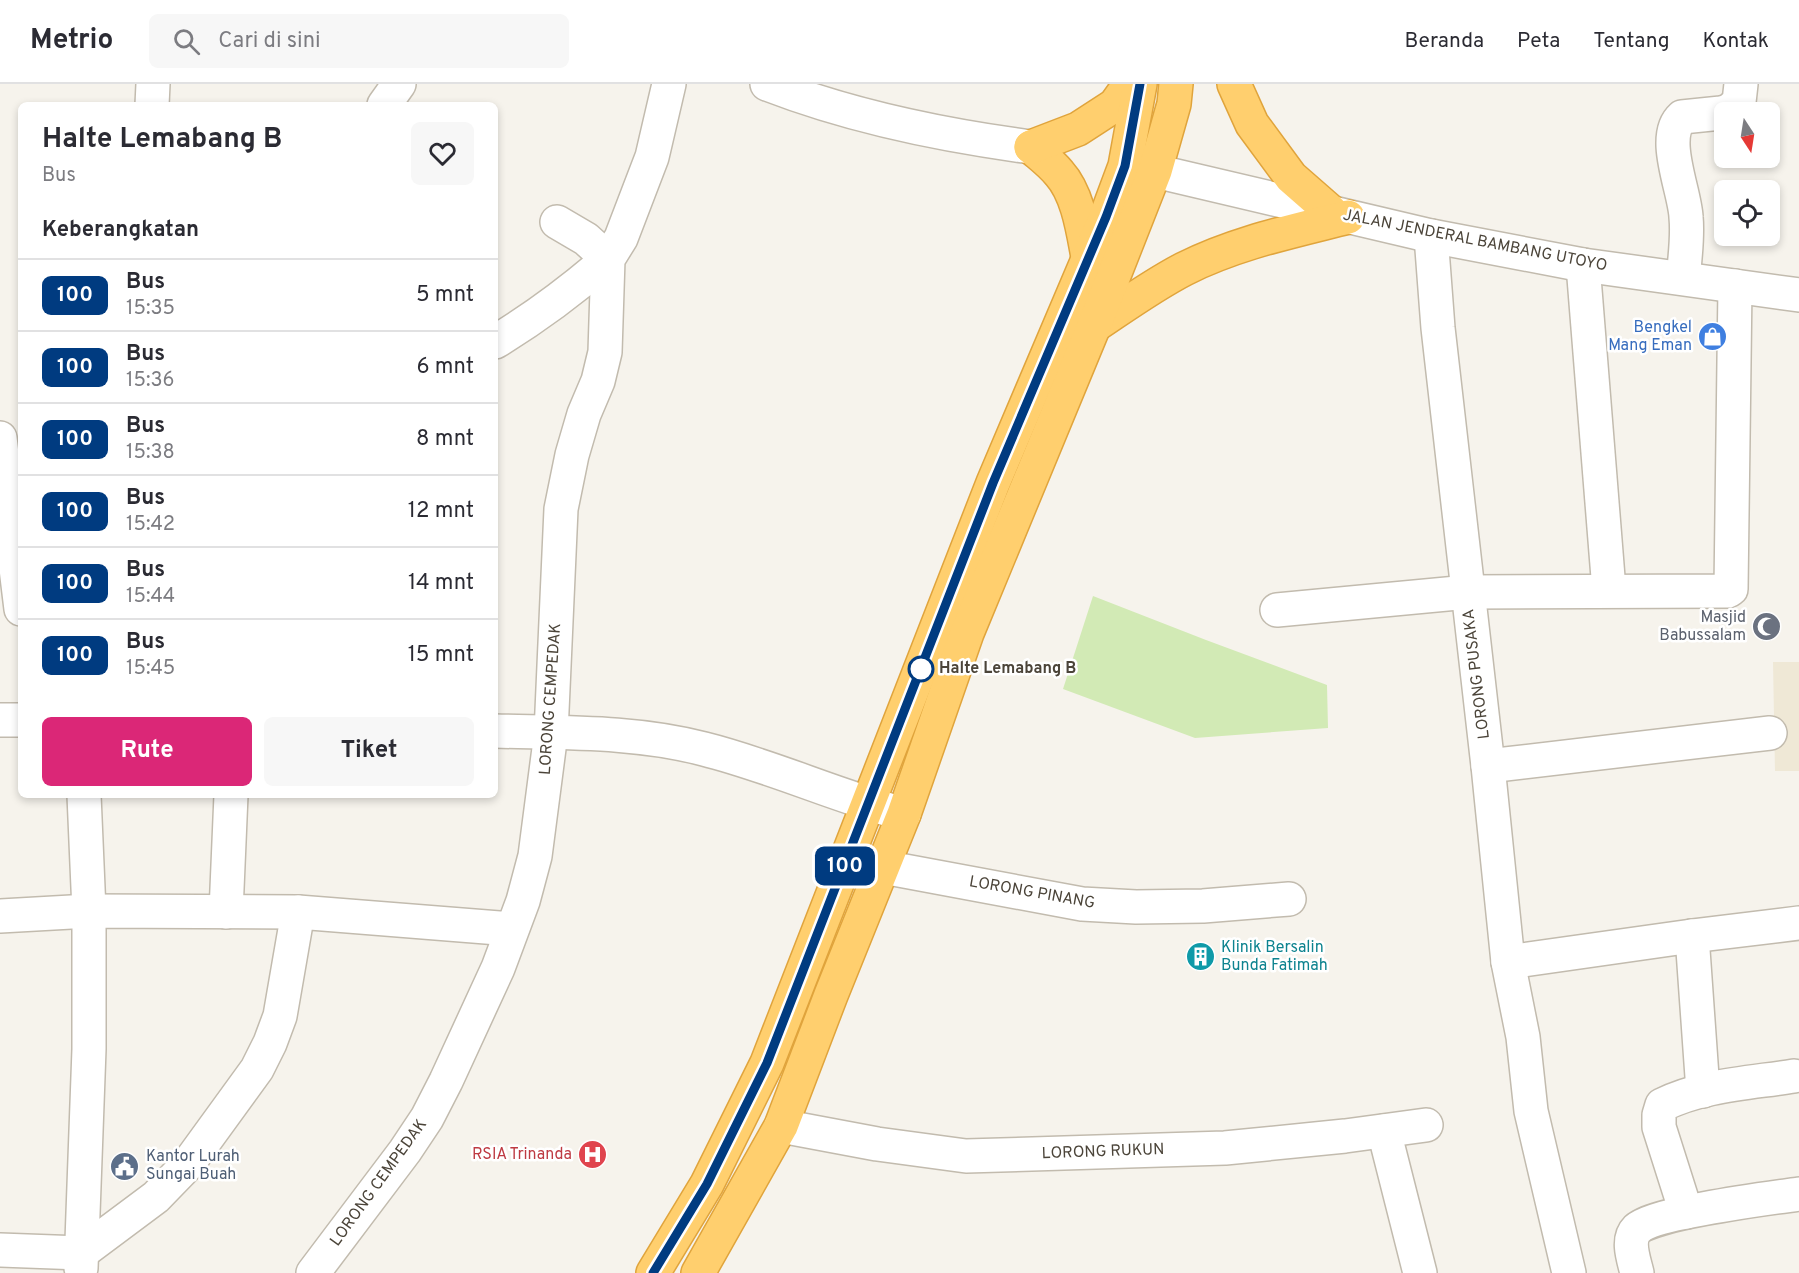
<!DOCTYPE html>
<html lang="id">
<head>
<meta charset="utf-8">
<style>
	:root { --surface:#fff; --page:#f7f7f7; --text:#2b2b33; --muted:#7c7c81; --line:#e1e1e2; --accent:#db2777 }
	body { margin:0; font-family:Overpass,sans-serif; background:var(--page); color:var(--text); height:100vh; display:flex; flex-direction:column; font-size:22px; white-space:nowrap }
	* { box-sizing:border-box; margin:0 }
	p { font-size:20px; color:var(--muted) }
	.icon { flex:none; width:33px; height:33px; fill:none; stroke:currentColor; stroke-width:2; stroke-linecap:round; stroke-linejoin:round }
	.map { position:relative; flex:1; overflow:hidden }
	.drawer { position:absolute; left:18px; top:18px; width:480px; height:696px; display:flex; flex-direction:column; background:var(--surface); border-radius:9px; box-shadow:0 3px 9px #0003 }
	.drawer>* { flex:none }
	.badge { padding:0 12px; border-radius:9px; font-size:21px; line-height:39px }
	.needle { width:39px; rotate:168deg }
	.tools { position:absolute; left:1714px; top:18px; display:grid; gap:12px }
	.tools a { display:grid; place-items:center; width:66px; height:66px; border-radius:9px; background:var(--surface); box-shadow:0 3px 9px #0003; font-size:30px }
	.map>.badge { position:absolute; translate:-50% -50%; box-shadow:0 0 0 3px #fff }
	h2 { padding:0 24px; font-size:22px; line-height:54px }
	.round { display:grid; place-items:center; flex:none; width:63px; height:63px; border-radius:9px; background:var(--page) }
	.headline { display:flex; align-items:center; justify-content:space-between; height:102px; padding:0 24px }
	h1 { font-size:28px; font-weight:700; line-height:45px }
	.button { display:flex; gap:12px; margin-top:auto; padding:12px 24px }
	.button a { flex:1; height:69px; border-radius:9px; background:var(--accent); color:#fff; font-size:24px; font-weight:700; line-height:69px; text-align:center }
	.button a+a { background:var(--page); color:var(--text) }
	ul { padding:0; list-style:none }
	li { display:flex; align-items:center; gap:18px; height:72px; padding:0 24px; border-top:2px solid var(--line) }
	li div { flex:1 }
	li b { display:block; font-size:22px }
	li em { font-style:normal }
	li .badge { min-width:66px; font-weight:700; text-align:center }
	header { display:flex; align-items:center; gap:36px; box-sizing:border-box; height:84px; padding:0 30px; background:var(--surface); border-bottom:2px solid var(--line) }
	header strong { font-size:28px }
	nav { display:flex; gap:33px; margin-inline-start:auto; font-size:21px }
	.search { width:420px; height:54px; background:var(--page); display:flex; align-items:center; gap:15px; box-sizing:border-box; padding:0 21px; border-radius:9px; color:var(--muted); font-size:22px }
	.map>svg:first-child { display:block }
	.education { fill:#efe8d6 }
	.green { fill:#d2eab5 }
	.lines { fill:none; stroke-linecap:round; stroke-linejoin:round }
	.minor-casing { stroke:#c2bbae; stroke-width:36 }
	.highway-casing { stroke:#e0a43c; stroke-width:36 }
	.minor { stroke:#fff; stroke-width:33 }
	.highway { stroke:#ffcf6e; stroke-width:33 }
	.line-casing { stroke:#fff; stroke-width:14 }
	.line { stroke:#003b80; stroke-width:9 }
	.stop-dot { fill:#fff; stroke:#003b80; stroke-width:3 }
	.labels { text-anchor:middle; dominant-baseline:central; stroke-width:5; stroke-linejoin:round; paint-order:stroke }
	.street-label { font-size:16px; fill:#4b4439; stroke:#fff }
	.shop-label { font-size:16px; fill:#366cbe; stroke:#fff; text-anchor:end }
	.worship-label { font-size:16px; fill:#5b616d; stroke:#fff; text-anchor:end }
	.stop-label { font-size:16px; font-weight:bold; fill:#4b4439; stroke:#fff; text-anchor:start }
	.culture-label { font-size:16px; fill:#0d838f; stroke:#fff; text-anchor:start }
	.health-label { font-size:16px; fill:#be3a42; stroke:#fff; text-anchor:end }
	.service-label { font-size:16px; fill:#4e5e75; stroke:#fff; text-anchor:start }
</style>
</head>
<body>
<header>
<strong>Metrio</strong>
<div class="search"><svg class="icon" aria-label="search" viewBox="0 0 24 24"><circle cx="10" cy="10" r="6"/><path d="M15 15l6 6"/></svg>Cari di sini</div>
<nav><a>Beranda</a><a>Peta</a><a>Tentang</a><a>Kontak</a></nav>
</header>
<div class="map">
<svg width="1799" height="1189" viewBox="0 0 1799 1189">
	<rect width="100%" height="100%" fill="#f6f3ec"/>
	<!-- education -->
	<polygon class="education" points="1773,578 1799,578 1799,687 1775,687"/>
	<!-- green -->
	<polygon class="green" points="1093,512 1206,556 1327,601 1328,644 1195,654 1063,605"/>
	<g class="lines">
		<defs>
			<g id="minor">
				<path d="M767 0C852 33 940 51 1031 63"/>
				<polyline points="152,21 153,0"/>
				<polyline points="384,21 399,0"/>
				<polyline points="1127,82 1155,87 1431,152 1583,181 1799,211"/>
				<polyline points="1431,152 1438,244 1488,682 1508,878 1523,953 1531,1027 1569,1189"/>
				<polyline points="1583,181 1609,506"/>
				<path d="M1683 194C1685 174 1688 153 1686 133 1685 107 1660 53 1682 33L1721 29 1729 27 1739 18 1741 0"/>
				<path d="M495 258C538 232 570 208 608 175L586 155 557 138"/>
				<polyline points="0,354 21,525"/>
				<polyline points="1277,526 1468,508 1728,507 1731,505 1735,202"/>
				<polyline points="0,636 21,636"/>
				<path d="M495 647C564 649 636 647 704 665 772 682 836 712 904 730"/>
				<polyline points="1488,682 1770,649"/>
				<polyline points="883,783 1082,820 1136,823 1203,822 1289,815"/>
				<polyline points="226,828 231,711"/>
				<polyline points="0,832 89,827 298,828 511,845"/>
				<polyline points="1692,852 1703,1007"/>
				<polyline points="1508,878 1692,852 1799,839"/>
				<polyline points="781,1042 877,1060 966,1072 1225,1064 1345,1052 1426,1041"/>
				<polyline points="1384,1047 1420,1189"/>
				<path d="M1686 1128 1659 1043V1031L1662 1021C1702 1001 1750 999 1794 992"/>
				<polyline points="0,1166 81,1169 156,1113 188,1080 257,985 270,959 280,932 298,828"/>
				<polyline points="81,1184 89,965 89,827 84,711"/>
				<polyline points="313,1189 405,1067 427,1034 446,997 498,884 523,817 535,772 551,649 561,425 572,371 584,330 598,297 605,268 608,175 621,154 652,73 669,0"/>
				<path d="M1637 1189C1634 1176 1626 1156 1637 1145 1653 1129 1771 1114 1799 1110"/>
			</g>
			<g id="highway">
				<polyline points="1234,0 1252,40 1291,93 1331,128"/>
				<path d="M1031 63C1040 71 1051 79 1059 89 1078 110 1083 146 1088 173"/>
				<polyline points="1031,63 1078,45 1115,21 1130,0"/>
				<path d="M1094 242C1124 222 1153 201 1184 185 1235 159 1293 147 1348 133"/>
				<polyline points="653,1189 707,1100 767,979 993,399 1106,133 1125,82 1140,0"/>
				<polyline points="698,1189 781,1042 831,911 904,730 967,549 1094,242 1155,87 1174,20 1176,0"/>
			</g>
		</defs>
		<!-- minor casing -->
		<use href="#minor" class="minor-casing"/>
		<!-- highway casing -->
		<use href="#highway" class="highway-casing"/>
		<!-- minor -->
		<use href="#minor" class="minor"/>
		<!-- highway -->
		<use href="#highway" class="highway"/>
	</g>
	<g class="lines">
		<defs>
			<polyline id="line" points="653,1189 707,1100 767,979 993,399 1106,133 1125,82 1140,0"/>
		</defs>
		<!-- line casing -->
		<use href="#line" class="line-casing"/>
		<!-- line -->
		<use href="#line" class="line"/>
	</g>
	<!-- icons -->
	<defs>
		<symbol id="shop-disc" viewBox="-11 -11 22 22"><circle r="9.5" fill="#3f7fe0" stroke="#fff"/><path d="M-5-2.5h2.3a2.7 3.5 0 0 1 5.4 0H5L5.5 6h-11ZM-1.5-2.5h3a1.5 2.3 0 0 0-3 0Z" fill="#fff"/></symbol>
		<symbol id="mosque-disc" viewBox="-11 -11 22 22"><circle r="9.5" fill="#6b7280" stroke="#fff"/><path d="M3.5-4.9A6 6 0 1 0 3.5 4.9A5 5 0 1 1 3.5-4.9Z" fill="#fff"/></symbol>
		<symbol id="building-disc" viewBox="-11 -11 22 22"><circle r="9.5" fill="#0f9aa8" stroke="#fff"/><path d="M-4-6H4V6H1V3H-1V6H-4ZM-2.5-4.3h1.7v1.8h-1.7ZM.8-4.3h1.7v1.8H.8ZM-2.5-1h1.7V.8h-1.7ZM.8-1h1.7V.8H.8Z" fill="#fff"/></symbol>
		<symbol id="hospital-disc" viewBox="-11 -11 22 22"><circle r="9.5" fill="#e0444e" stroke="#fff"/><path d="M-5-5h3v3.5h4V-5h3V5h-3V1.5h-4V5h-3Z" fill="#fff"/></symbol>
		<symbol id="civic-disc" viewBox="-11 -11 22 22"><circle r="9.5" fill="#5c6f8a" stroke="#fff"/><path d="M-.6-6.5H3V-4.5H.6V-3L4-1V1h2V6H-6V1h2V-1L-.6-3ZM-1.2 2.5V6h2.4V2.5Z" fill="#fff"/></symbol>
	</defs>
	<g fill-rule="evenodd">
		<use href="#shop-disc" x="1696" y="236" width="33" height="33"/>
		<use href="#mosque-disc" x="1750" y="526" width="33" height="33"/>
		<use href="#building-disc" x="1184" y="856" width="33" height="33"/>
		<use href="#hospital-disc" x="576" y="1054" width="33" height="33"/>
		<use href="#civic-disc" x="108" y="1066" width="33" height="33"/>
	</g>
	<!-- markers -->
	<circle class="stop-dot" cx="921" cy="585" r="12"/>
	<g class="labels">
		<!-- street labels -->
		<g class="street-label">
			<text transform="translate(1475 157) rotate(11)">JALAN JENDERAL BAMBANG UTOYO</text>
			<text transform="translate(1477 590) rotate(-97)">LORONG PUSAKA</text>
			<text transform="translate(551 615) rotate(-86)">LORONG CEMPEDAK</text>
			<text transform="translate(1032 809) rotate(10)">LORONG PINANG</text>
			<text transform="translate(1103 1068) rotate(-2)">LORONG RUKUN</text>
			<text transform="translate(379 1099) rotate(-54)">LORONG CEMPEDAK</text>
		</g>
		<!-- shop labels -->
		<g class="shop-label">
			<text x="1692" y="244">Bengkel<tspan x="1692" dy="18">Mang Eman</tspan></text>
		</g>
		<!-- worship labels -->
		<g class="worship-label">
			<text x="1746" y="534">Masjid<tspan x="1746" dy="18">Babussalam</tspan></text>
		</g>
		<!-- stop labels -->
		<g class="stop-label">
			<text x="939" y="585">Halte Lemabang B</text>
		</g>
		<!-- culture labels -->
		<g class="culture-label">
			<text x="1221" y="864">Klinik Bersalin<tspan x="1221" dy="18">Bunda Fatimah</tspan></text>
		</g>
		<!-- health labels -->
		<g class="health-label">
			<text x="572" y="1071">RSIA Trinanda</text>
		</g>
		<!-- service labels -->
		<g class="service-label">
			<text x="146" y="1073">Kantor Lurah<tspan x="146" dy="18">Sungai Buah</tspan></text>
		</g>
	</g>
</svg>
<div class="tools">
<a><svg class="needle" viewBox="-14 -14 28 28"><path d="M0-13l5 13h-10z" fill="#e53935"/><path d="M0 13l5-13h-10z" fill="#7c7c81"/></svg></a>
<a><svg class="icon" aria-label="locate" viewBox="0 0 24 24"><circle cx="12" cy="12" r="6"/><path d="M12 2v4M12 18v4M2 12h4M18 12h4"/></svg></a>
</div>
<b class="badge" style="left:845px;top:782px;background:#003b80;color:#fff">100</b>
<section class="drawer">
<div class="headline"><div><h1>Halte Lemabang B</h1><p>Bus</p></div><a class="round"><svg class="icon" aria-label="heart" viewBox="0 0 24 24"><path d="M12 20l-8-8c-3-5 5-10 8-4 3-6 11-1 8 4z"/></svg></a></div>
<h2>Keberangkatan</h2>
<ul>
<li><span class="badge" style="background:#003b80;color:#fff">100</span><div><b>Bus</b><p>15:35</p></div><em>5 mnt</em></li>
<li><span class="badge" style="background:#003b80;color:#fff">100</span><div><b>Bus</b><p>15:36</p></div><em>6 mnt</em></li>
<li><span class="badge" style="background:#003b80;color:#fff">100</span><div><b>Bus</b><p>15:38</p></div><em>8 mnt</em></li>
<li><span class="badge" style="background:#003b80;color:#fff">100</span><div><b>Bus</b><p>15:42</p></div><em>12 mnt</em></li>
<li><span class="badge" style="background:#003b80;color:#fff">100</span><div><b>Bus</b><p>15:44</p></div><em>14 mnt</em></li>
<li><span class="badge" style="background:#003b80;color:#fff">100</span><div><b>Bus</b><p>15:45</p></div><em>15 mnt</em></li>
</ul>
<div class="button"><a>Rute</a><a>Tiket</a></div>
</section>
</div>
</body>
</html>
